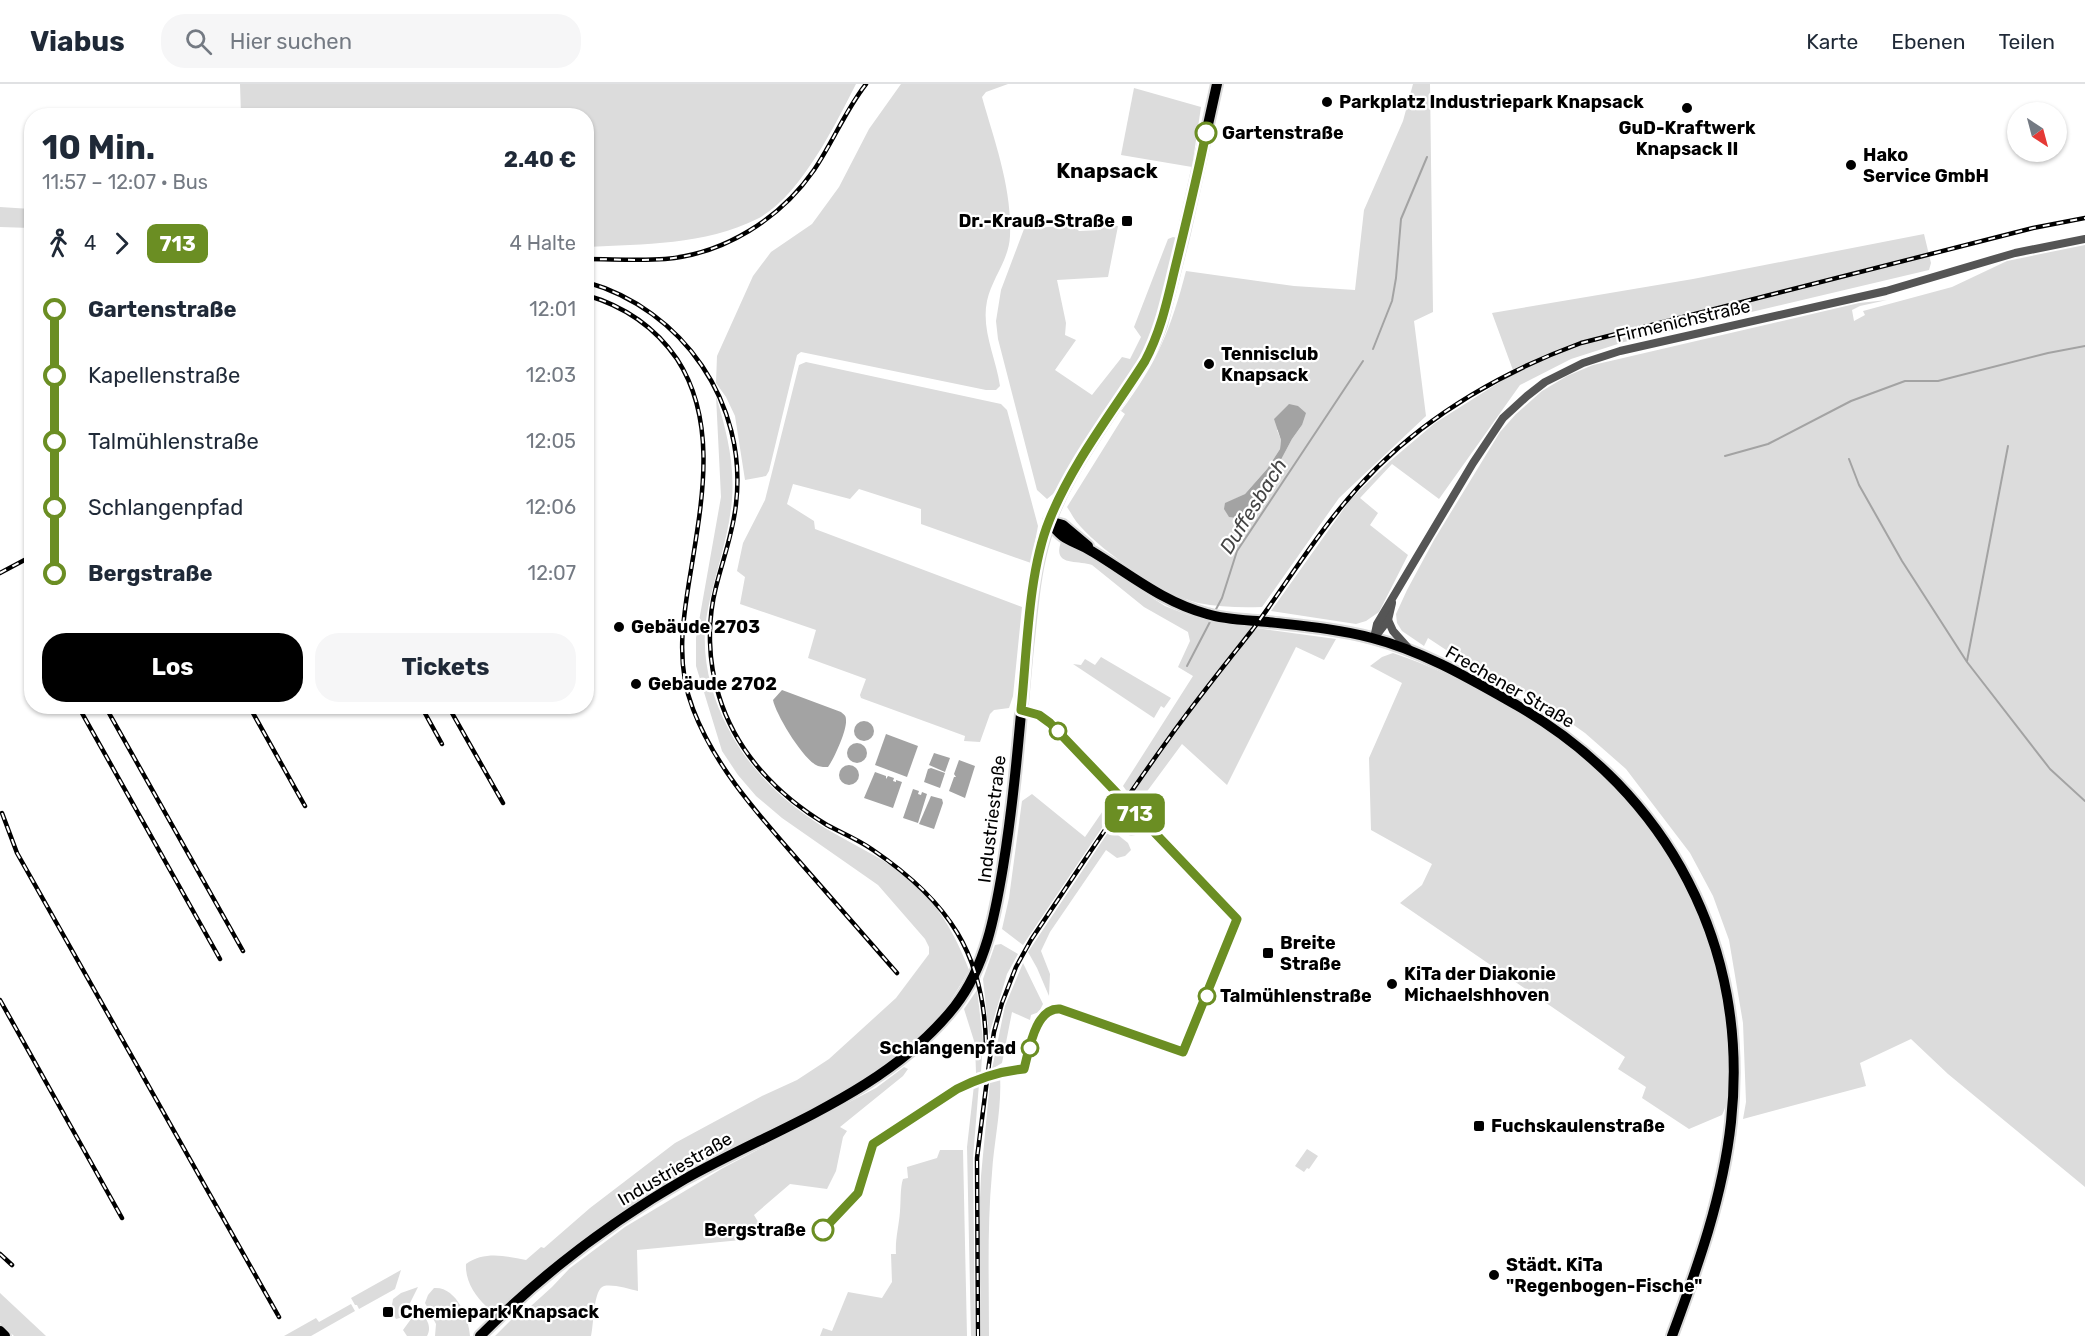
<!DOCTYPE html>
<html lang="de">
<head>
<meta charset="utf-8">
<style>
	:root { --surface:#fff; --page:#f6f6f7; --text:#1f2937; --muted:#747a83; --line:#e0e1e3; --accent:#000 }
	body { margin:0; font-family:Rubik,sans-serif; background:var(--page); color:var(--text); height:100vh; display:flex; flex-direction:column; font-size:22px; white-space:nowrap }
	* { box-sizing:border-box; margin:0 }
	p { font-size:20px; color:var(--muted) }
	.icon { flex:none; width:33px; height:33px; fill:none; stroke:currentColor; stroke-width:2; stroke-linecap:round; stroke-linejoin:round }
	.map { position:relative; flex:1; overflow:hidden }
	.side { position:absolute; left:24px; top:24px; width:570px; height:606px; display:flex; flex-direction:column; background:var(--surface); border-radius:24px; box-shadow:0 2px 4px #0004 }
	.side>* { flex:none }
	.badge { padding:0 12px; border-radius:9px; font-size:21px; line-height:39px }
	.needle { width:39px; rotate:144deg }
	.tools { position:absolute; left:2007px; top:18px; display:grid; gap:12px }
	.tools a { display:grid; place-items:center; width:60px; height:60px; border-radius:50%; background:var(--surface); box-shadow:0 2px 4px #0004; font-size:30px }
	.map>.badge { position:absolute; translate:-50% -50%; box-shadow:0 0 0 3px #fff }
	.legs { display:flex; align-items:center; gap:9px; height:66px; padding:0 18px; font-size:20px }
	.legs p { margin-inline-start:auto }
	.overview { display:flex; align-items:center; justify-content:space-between; height:102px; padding:0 18px }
	h1 { font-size:33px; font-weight:700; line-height:45px }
	.cta { display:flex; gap:12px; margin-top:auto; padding:12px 18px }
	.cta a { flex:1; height:69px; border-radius:24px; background:var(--accent); color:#fff; font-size:24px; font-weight:700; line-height:69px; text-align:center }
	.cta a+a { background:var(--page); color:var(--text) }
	ul { padding:0 18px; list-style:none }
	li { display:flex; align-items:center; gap:21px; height:66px; font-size:22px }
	li i { display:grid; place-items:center; width:9px; height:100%; margin:0 8px; background:currentColor }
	li i::after { content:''; width:15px; height:15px; margin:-8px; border:4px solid; border-radius:50%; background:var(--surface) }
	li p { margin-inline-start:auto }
	li:first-child i { background:linear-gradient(#0000 50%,currentColor 0) }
	li:last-child i { background:linear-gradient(currentColor 50%,#0000 0) }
	header { display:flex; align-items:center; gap:36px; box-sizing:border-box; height:84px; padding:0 30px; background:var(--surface); border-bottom:2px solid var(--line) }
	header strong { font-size:28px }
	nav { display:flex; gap:33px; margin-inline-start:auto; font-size:21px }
	.search { width:420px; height:54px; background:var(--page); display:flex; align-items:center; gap:15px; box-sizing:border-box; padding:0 21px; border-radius:24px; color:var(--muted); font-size:22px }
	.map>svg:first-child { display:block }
	.green { fill:#dcdcdc; fill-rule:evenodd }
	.water { fill:#a3a3a3 }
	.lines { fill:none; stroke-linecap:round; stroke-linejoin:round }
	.stream { stroke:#a3a3a3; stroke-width:2 }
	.major-casing { stroke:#dbdbdb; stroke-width:14 }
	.minor { stroke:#555; stroke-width:8 }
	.major { stroke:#000; stroke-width:10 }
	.rail-casing { stroke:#000; stroke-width:4.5 }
	.rail { stroke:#fff; stroke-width:2; stroke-dasharray:7; stroke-linecap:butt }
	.line-1-casing { stroke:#fff; stroke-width:14 }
	.line-1 { stroke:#6b8e23; stroke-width:9 }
	.poi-dot { fill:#000; stroke:#fff; stroke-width:2 }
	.stop-1-dot { fill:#fff; stroke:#6b8e23; stroke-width:3 }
	.labels { text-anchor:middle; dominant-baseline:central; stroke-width:4.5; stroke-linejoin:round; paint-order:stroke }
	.poi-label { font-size:18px; font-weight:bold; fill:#000; stroke:#fff; text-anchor:start }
	.stop-label { font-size:18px; font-weight:bold; fill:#000; stroke:#fff; text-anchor:start }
	.street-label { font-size:18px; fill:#000; stroke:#fff }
	.water-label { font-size:20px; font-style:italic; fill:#444; stroke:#fff }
	.quarter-label { font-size:21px; font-weight:bold; fill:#000; stroke:#fff }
</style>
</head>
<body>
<header>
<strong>Viabus</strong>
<div class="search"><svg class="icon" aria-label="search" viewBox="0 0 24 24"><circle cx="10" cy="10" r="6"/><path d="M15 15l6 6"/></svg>Hier suchen</div>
<nav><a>Karte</a><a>Ebenen</a><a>Teilen</a></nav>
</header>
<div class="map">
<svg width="2085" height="1252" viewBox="0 0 2085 1252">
	<rect width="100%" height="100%" fill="#fff"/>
	<!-- green -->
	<g class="green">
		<path d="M240 0H856C835 41 800 113 757 135 705 161 643 160 587 163L586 32 241 31Z"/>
		<path d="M901 0H1008L986 8 982 13C995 59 1012 104 1010 152 1009 176 992 194 987 217 981 246 996 274 1000 302L996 306H986L801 268 797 271 769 387 766 392 745 396 735 332 726 313 716 299 717 272 753 192 771 168 812 140 839 103 869 45Z"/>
		<path d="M1413 0H1430L1433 228 1414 237 1426 332 1339 414 1262 523C1241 524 1219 523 1198 519 1164 511 1103 468 1080 442 1075 437 1071 429 1067 423L1125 330 1121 327C1157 279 1171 245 1186 187L1294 202 1355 206 1364 126 1403 37ZM1302 341 1292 355 1275 387 1229 432 1225 420 1245 410 1267 385 1280 365 1281 356 1277 346Z"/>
		<polygon points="1134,4 1201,23 1192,83 1121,71"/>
		<polygon points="0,123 31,125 31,144 0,143"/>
		<polygon points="1073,141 1079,147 1100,146 1106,141 1118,142 1108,193 1057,196 1066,239 1065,251 1076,256 1055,286 1092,311 1122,273 1130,275 1141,253 1134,243 1168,155 1173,153 1177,154 1157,238 1144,270 1053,410 1047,415 1037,406 998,255 996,237 1001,206 1024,145"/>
		<polygon points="1924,150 1931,179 1929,186 1624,258 1571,275 1520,301 1439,415 1392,380 1360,414 1378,429 1370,441 1408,471 1379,528 1366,537 1356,540 1271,527 1350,416 1389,378 1435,339 1514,289 1492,229 1693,195"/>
		<polygon points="2085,161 2085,1103 1948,990 1911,955 1860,979 1866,1002 1743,1035 1746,1018 1743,939 1729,856 1713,812 1690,769 1626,685 1585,649 1541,618 1475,585 1428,554 1424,562 1402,547 1397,539 1396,530 1407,506 1434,456 1500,348 1516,330 1542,307 1567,292 1593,281 1859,219 1887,216 1860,222 1852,226 1854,237 1865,231 1863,227 1952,203 2007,177"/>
		<polygon points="806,278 1001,320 1007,326 1038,442 1031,479 921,440 921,425 859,405 850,415 793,400 787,420 814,437 815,445 1022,523 1013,612 1009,624 994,626 990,630 980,658 964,657 965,652 861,614 860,611 866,595 808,574 816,546 740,520 745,493 737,487 743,459 765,416 799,281"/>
		<path d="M716 312C726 345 735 380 732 415 729 454 714 492 707 530 700 569 710 610 728 644 749 686 785 719 825 744 850 759 879 772 903 790 935 814 955 849 969 886 954 913 938 937 915 958 878 993 832 1015 787 1037 737 1062 686 1087 638 1117 590 1146 548 1182 506 1220L498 1224 487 1223C474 1211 465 1196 466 1180 484 1167 506 1172 526 1176L541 1163 544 1164 590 1124 675 1059 762 1012 797 996 829 975 896 914 929 870V863L925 855 878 801 782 734 756 712 738 691 722 667 696 582V554L721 413Z"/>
		<path d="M1061 458 1089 470 1132 501 1165 522 1188 531 1213 538 1336 555 1324 576 1296 563 1227 701 1182 660 1137 721 1123 702 1193 592 1178 583 1190 557 1188 548 1144 523 1092 481C1078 476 1052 483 1061 458Z"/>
		<path d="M1393 569C1429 581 1463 597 1497 616 1519 628 1543 640 1563 656 1650 721 1712 824 1725 932 1728 959 1735 1007 1722 1031L1689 1045 1642 1014 1646 1003 1618 985 1625 973 1400 819 1422 801 1432 780 1371 746 1369 674 1402 599 1370 582 1382 573Z"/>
		<polygon points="1101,573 1171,614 1164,624 1161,622 1154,634 1073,580 1081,581 1085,575 1095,581"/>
		<polygon points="1032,710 1085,753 1109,718 1117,718 1118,720 1023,861 1002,845 1009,814 1022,717"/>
		<polygon points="1123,726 1129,730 1141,747 1140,750 1131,752 1120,748 1118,751 1128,759 1131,766 1125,772 1117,774 1106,766 1050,848 1041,867 1050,890 1049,912 1037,884 1028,868"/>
		<polygon points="1001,860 1018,870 1007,890 989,951 983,895 995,861"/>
		<polygon points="1023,879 1043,920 1039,928 1031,931 1030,936 1012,928 1002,979 992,985 1005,922"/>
		<polygon points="977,906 983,956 981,988 976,989 975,960 964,925"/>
		<path d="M904 983 908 985 903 992 840 1043 847 1047 843 1053 836 1087 827 1105 790 1100 754 1131 760 1141 741 1156 637 1166 638 1207C629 1205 613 1200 604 1202 593 1205 594 1241 591 1252H495L514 1233 531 1222 552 1203 570 1184 625 1143 723 1084 876 1004Z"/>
		<path d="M1000 992C1002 1024 994 1057 992 1089 987 1143 989 1198 989 1252H981L979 1136 981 1092 990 997Z"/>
		<polygon points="979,1000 973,1074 975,1252 971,1252 967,1063 974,1001"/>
		<polygon points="1307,1065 1318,1072 1309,1085 1307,1084 1304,1088 1295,1082"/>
		<path d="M940 1066H963L967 1252H820L823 1244 832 1247 848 1208 882 1214 892 1198 891 1170H896C895 1155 899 1142 900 1127 901 1117 900 1104 903 1095L908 1094 907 1083 937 1074Z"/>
		<polygon points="401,1186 395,1205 359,1225 357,1221 355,1221 351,1214"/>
		<polygon points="418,1203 403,1233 396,1235 391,1227 393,1215 401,1209"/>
		<path d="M434 1204C456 1202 469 1234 470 1252H435L436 1240 425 1219 428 1211Z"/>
		<polygon points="0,1209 46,1252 14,1252 0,1239"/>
		<polygon points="351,1220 355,1227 311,1252 284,1252 316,1234 319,1238"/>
		<path d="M419 1224C425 1233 433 1242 427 1252H407L403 1246Z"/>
	</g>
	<!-- water -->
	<g class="water">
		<polygon points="1289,320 1298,322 1306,329 1302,341 1292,355 1275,387 1242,430 1237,434 1229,433 1224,425 1225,419 1245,410 1267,385 1280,365 1281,356 1274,335"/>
		<path d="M782 606 841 628C844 631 846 631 846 636 847 646 834 675 828 683 825 683 821 683 818 682 804 677 776 631 773 616Z"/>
		<circle cx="864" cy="647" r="10"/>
		<polygon points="886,650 918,662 907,693 875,681"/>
		<circle cx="857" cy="669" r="10"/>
		<polygon points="934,669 950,674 945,688 929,681"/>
		<polygon points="959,676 975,682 965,714 949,707 954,693 956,693 954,690"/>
		<circle cx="849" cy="691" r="10"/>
		<polygon points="931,684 945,689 940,704 924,698 928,685"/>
		<polygon points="875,688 886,692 886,695 888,692 894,694 893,697 896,698 896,696 902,698 893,724 864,714"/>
		<polygon points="913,705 919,707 918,710 921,711 922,708 927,710 918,739 903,734"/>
		<polygon points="931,712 942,715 943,719 934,745 919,740"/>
	</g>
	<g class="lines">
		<!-- stream -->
		<g class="stream">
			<polyline points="1373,265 1392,217 1396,194 1401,135 1427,73"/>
			<polyline points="1725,372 1768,360 1851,317 1905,297 1938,297 2048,269 2085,262"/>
			<polyline points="1849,375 1859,401 1902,477 1967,578 2050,685 2085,717"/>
			<polyline points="1214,529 1222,514 1237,467 1363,277"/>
			<polyline points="1967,577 2008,362"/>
			<polyline points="1187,582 1212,534"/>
		</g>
		<defs>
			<g id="major">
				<path d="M1049 437C1065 460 1073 455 1093 468 1131 491 1163 518 1207 530 1226 536 1248 536 1268 538 1303 542 1338 545 1372 554 1423 567 1472 596 1518 622 1668 709 1750 863 1731 1038 1723 1112 1698 1182 1672 1252"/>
				<polyline points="1049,437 1063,441 1088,462"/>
				<polyline points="0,1247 5,1252"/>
				<path d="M480 1252C541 1191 610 1138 685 1095 778 1043 887 1008 955 922 986 882 995 831 1003 783 1015 710 1020 637 1027 564 1031 530 1033 495 1042 462 1061 386 1118 327 1154 259L1161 241 1184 149 1217 0"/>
			</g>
		</defs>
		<!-- major casing -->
		<use href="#major" class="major-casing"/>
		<!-- minor -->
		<g class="minor">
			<polyline points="1388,536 1393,547 1409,565"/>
			<polyline points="1375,553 1388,536 1392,519"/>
			<polyline points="1374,554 1377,540 1473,379 1503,334 1527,312 1545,298 1583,279 1620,267 1886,207 2015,169 2085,155"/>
		</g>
		<!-- major -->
		<use href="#major" class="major"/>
		<defs>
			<g id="rail">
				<path d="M586 175C612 175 639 177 665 175 724 170 780 135 814 86 833 58 845 27 866 0"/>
				<path d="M586 198C683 225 748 320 736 420 733 449 723 475 716 503 707 538 708 578 719 612 736 668 777 711 827 741 842 749 859 756 873 766 948 817 985 870 986 963"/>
				<path d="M586 211C624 222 655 243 677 275 718 338 702 417 691 486 683 534 675 579 693 625 715 683 758 730 798 776 831 814 864 851 897 889"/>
				<polyline points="0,489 32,472"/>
				<polyline points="78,622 220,875"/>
				<polyline points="105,622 243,867"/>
				<polyline points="249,622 305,722"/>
				<polyline points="421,622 442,660"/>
				<polyline points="448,622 503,719"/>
				<polyline points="2,729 17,769 279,1233"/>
				<polyline points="0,916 122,1134"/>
				<polyline points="0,1170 12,1181"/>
				<path d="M978 1252 977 1074 989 980 994 948 1002 919 1016 883 1031 856C1076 789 1120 722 1167 657 1194 619 1224 582 1253 545 1282 506 1307 465 1338 427 1401 347 1486 294 1581 259L2033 144 2085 134"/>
			</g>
		</defs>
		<!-- rail casing -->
		<use href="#rail" class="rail-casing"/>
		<!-- rail -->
		<use href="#rail" class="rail"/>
	</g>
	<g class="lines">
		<defs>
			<path id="line-1" d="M823 1146 858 1109 873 1060 957 1005C979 994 999 987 1024 985 1029 967 1035 923 1060 925L1183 968 1237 835 1050 639 1039 631 1021 626C1027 569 1028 489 1049 437 1072 379 1112 329 1145 277 1161 247 1167 217 1175 184 1186 139 1197 94 1206 49"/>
		</defs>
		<!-- line-1 casing -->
		<use href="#line-1" class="line-1-casing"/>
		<!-- line-1 -->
		<use href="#line-1" class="line-1"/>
	</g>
	<!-- markers -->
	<g class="poi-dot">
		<circle cx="1327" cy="18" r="6"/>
		<circle cx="1687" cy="24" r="6"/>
		<circle cx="1851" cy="81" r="6"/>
		<rect x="1121" y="131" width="12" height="12" rx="3"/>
		<circle cx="1209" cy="280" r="6"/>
		<circle cx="619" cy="543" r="6"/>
		<circle cx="636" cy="600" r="6"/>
		<rect x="1262" y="863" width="12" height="12" rx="3"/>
		<circle cx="1392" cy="900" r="6"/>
		<rect x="1473" y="1036" width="12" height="12" rx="3"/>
		<circle cx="1494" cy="1191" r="6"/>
		<rect x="382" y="1222" width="12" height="12" rx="3"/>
	</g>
	<g class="stop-1-dot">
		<circle cx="1206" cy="49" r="10"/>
		<circle cx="1058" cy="647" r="8"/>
		<circle cx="1207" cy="912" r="8"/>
		<circle cx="1030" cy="964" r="8"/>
		<circle cx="823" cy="1146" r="10"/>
	</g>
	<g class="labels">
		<!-- poi labels -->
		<g class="poi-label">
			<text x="1339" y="18">Parkplatz Industriepark Knapsack</text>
			<text x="1687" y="44" text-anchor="middle">GuD-Kraftwerk<tspan x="1687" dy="21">Knapsack II</tspan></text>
			<text x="1863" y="71">Hako<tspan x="1863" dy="21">Service GmbH</tspan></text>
			<text x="1115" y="137" text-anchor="end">Dr.-Krauß-Straße</text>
			<text x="1221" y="270">Tennisclub<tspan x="1221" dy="21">Knapsack</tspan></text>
			<text x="631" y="543">Gebäude 2703</text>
			<text x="648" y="600">Gebäude 2702</text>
			<text x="1280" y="859">Breite<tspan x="1280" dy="21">Straße</tspan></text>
			<text x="1404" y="890">KiTa der Diakonie<tspan x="1404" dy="21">Michaelshhoven</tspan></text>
			<text x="1491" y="1042">Fuchskaulenstraße</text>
			<text x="1506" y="1181">Städt. KiTa<tspan x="1506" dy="21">"Regenbogen-Fische"</tspan></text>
			<text x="400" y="1228">Chemiepark Knapsack</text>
		</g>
		<!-- stop labels -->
		<g class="stop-label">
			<text x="1222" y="49">Gartenstraße</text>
			<text x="1220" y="912">Talmühlenstraße</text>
			<text x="1016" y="964" text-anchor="end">Schlangenpfad</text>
			<text x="806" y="1146" text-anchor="end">Bergstraße</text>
		</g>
		<!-- street labels -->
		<g class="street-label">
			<text transform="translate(1683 237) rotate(-13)">Firmenichstraße</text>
			<text transform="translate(1510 603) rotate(30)">Frechener Straße</text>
			<text transform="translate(992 735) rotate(-83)">Industriestraße</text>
			<text transform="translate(675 1085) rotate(-30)">Industriestraße</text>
		</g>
		<!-- water labels -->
		<g class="water-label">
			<text transform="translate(1253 422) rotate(-58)">Duffesbach</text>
		</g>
		<!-- quarter labels -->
		<g class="quarter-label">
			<text x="1107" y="86">Knapsack</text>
		</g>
	</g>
</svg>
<div class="tools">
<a><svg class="needle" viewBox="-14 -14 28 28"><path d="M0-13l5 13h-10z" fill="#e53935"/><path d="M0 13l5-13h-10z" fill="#747a83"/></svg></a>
</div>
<b class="badge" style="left:1135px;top:729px;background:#6b8e23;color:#fff">713</b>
<section class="side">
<div class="overview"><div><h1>10 Min.</h1><p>11:57 – 12:07 · Bus</p></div><b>2.40 €</b></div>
<div class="legs"><svg class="icon" aria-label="walk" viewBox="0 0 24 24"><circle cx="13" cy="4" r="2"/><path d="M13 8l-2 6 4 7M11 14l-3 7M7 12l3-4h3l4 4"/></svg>4<svg class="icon" aria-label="forward" viewBox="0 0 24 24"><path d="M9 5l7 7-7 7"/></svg><b class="badge" style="background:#6b8e23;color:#fff">713</b><p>4 Halte</p></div>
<ul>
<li><i style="color:#6b8e23"></i><b>Gartenstraße</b><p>12:01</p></li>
<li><i style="color:#6b8e23"></i><span>Kapellenstraße</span><p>12:03</p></li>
<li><i style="color:#6b8e23"></i><span>Talmühlenstraße</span><p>12:05</p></li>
<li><i style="color:#6b8e23"></i><span>Schlangenpfad</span><p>12:06</p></li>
<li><i style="color:#6b8e23"></i><b>Bergstraße</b><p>12:07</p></li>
</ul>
<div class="cta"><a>Los</a><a>Tickets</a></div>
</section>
</div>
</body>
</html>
